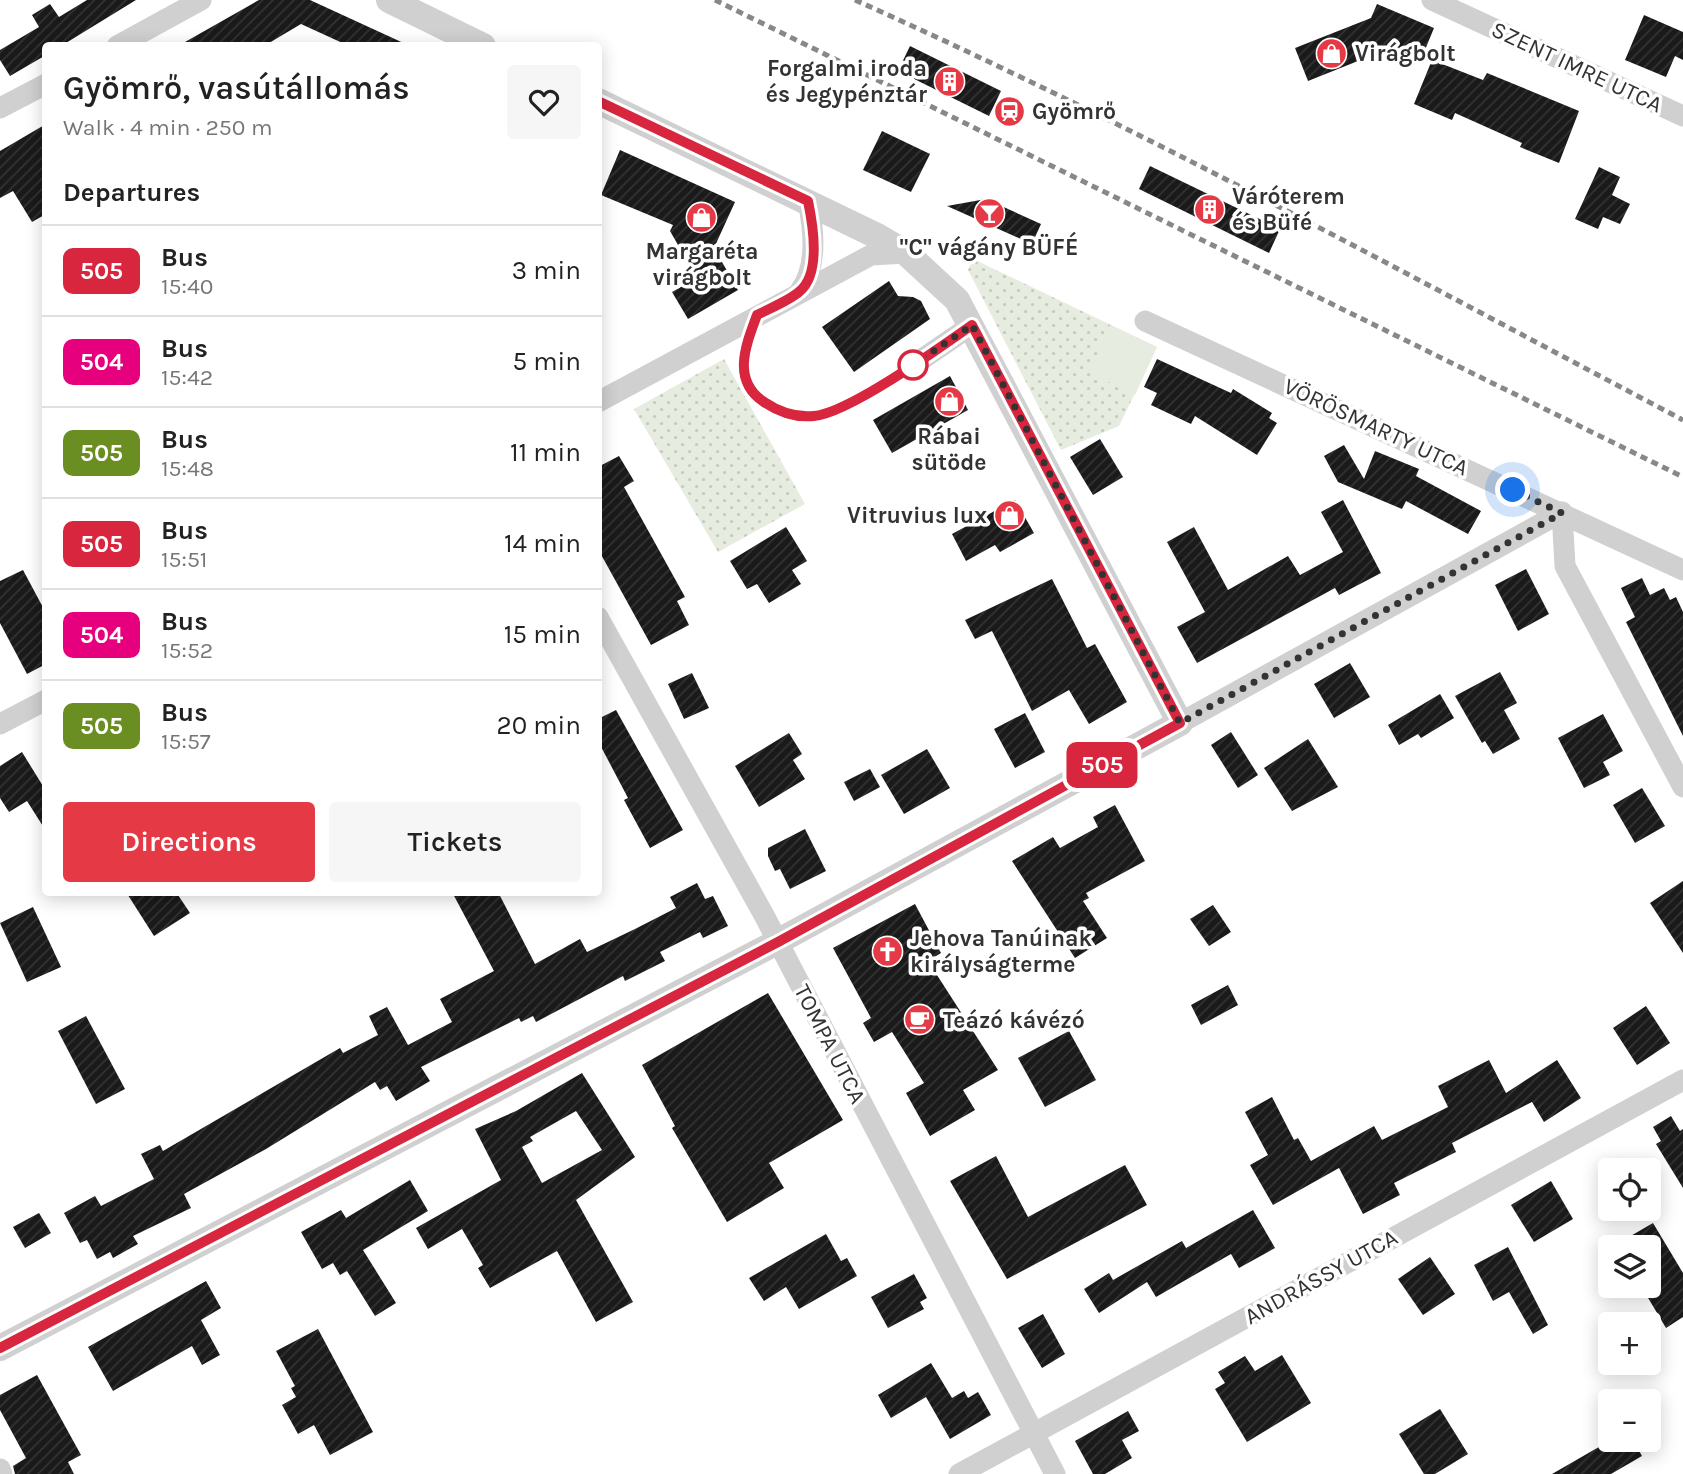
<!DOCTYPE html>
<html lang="en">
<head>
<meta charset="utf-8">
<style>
	:root { --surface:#fff; --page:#f6f6f6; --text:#222; --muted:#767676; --line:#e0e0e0; --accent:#e63946 }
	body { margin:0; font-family:Karla,sans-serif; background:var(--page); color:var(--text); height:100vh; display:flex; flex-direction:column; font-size:26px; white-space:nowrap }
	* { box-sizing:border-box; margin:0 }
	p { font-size:23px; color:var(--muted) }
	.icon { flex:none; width:38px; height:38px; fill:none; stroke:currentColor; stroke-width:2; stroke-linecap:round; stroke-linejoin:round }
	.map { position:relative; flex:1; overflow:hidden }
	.drawer { position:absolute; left:42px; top:42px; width:560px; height:854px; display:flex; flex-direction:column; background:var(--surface); border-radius:7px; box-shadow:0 4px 18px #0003 }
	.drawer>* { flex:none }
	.badge { padding:0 14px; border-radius:10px; font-size:24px; line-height:46px }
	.controls { position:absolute; left:1598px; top:1158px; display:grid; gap:14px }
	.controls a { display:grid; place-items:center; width:63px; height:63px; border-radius:7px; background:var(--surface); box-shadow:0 4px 18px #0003; font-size:35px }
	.you { position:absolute; width:35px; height:35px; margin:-18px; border:5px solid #fff; border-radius:50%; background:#1a73e8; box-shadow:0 0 0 10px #1a73e833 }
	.map>.badge { position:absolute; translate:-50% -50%; box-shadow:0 0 0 4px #fff }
	h2 { padding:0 21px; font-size:26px; line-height:63px }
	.round { display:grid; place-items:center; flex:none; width:74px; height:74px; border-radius:7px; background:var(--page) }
	.summary { display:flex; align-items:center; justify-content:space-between; height:119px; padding:0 21px }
	h1 { font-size:33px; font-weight:600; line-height:52px }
	.button { display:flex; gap:14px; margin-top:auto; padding:14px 21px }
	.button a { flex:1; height:80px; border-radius:7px; background:var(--accent); color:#fff; font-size:28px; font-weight:600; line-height:80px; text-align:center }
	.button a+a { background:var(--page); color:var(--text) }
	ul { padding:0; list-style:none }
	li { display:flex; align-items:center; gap:21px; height:91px; padding:0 21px; border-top:2px solid var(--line) }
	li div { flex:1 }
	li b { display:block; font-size:26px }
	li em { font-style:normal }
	li .badge { min-width:77px; font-weight:700; text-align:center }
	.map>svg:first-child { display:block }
	.green { fill:url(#green-dots) }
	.pitch { fill:#e6ecdf }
	.building { fill:url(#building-hatch); fill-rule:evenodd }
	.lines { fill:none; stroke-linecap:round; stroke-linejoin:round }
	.minor { stroke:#d0d0d0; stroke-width:21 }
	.tertiary { stroke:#d0d0d0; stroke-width:26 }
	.rail { stroke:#888; stroke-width:5; stroke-dasharray:7 5; stroke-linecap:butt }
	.line-casing { stroke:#fff; stroke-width:16 }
	.line { stroke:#d7263d; stroke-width:10 }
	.walk { stroke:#333; stroke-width:7; stroke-dasharray:0 12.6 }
	.stop-dot { fill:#fff; stroke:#d7263d; stroke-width:3.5 }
	.labels { text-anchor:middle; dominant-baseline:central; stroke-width:7; stroke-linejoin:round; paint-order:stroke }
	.poi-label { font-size:23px; font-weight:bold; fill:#333; stroke:#fff; text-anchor:start }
	.street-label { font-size:23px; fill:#333; stroke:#fff }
</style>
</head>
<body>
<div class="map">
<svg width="1683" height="1474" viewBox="0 0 1683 1474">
	<defs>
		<pattern id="green-dots" width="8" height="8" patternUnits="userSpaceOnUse" patternTransform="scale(1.75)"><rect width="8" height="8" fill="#e6ecdf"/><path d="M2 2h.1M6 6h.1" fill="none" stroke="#c6cbc0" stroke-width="1.8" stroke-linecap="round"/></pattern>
		<pattern id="building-hatch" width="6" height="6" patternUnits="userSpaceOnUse" patternTransform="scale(1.75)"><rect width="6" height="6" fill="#1a1a1a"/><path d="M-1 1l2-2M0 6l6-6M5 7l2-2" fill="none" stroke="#333"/></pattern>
	</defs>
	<rect width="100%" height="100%" fill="#fff"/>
	<!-- green -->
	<g class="green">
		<polygon points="973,259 1157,347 1119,426 1061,450 968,270"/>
		<polygon points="724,359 805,504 718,552 634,409"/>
	</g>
	<!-- pitch -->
	<polygon class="pitch" points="1110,325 1157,347 1135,395 1090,373"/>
	<!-- building -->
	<g class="building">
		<polygon points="87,0 136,0 61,46 46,46 46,55 10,76 0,60 0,50 39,27 32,15 50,4 59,17"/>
		<polygon points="259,0 310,0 410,46 349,46 301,24 264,46 178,46"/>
		<polygon points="1377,4 1434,28 1420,62 1388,49 1308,81 1295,48 1371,18"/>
		<polygon points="1644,15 1683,32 1683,60 1675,56 1666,77 1625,60"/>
		<polygon points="910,46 1001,91 989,116 898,71"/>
		<polygon points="1432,60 1483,80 1487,73 1579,111 1559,163 1520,147 1522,143 1455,113 1452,120 1414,104"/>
		<polygon points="46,124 46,214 32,222 13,191 0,198 0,151"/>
		<polygon points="882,131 930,154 911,192 863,170"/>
		<polygon points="620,150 735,202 714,248 738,290 688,319 672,292 697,278 670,231 673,225 601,195"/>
		<polygon points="1150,166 1280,229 1269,253 1139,189"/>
		<polygon points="1599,167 1620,177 1612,195 1630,204 1620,224 1603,217 1598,229 1575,219"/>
		<polygon points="986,199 1041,224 1032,244 947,206"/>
		<polygon points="889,281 898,296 913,297 921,301 930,319 854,372 822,327"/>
		<polygon points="1157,359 1231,393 1233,389 1272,413 1269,418 1277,423 1257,455 1195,416 1191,424 1151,405 1157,393 1144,387"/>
		<polygon points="950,376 968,410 892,453 873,420"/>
		<polygon points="1100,439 1123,477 1093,495 1070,457"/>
		<polygon points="1344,445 1364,479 1375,451 1419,469 1416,476 1481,511 1468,534 1406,501 1402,509 1338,482 1324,456"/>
		<polygon points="619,456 634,481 624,487 685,597 677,601 689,625 651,645 598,549 598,467"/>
		<polygon points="1015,500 1034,533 1000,552 995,545 966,561 952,534"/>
		<polygon points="1343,500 1381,573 1339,595 1335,588 1197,663 1177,627 1205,612 1167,542 1194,527 1228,590 1288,556 1300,575 1343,552 1321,512"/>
		<polygon points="786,527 807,561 792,570 801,584 769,603 757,584 747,589 730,561"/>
		<polygon points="1526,569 1549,614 1518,631 1495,585"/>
		<polygon points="23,570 46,613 46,664 27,674 0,623 0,581"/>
		<polygon points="1642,578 1650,595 1664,588 1670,600 1676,597 1683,612 1683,736 1626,622 1635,617 1621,588"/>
		<polygon points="1052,579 1087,648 1095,644 1127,702 1089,724 1069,690 1032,711 992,631 975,639 965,620"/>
		<polygon points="1350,663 1370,697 1334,718 1314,684"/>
		<polygon points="1500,672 1517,703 1504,710 1520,739 1493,754 1485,741 1482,743 1455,696"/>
		<polygon points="692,673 709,708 684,719 668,684"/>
		<polygon points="1440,694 1454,718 1421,738 1418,734 1399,745 1388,725"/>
		<polygon points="616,710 683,830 650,848 624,800 628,798 598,741 598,719"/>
		<polygon points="1025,713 1045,752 1015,768 994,729"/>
		<polygon points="1603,714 1623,751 1603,762 1610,775 1584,788 1558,738"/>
		<polygon points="1231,732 1258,775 1238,788 1211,745"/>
		<polygon points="789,733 802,754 793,760 805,779 759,807 735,766"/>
		<polygon points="1308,739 1338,787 1292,811 1264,768"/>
		<polygon points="927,749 950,788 904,814 881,775"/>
		<polygon points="22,752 46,791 46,831 27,801 9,812 0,798 0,766"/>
		<polygon points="870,769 880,787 854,801 844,782"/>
		<polygon points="1642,788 1665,826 1635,843 1613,805"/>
		<polygon points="1115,805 1145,861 1086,893 1089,898 1083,901 1107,938 1075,958 1012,861 1053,837 1060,848 1098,827 1093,817"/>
		<polygon points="805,829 826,871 790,889 780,869 775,871 768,856 768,848"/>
		<polygon points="1683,881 1683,953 1650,903"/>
		<polygon points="697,883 705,899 713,896 728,926 703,938 700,932 660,952 665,961 625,981 623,976 536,1022 533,1016 521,1022 519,1018 421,1067 430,1081 396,1101 387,1086 380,1090 375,1082 266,1149 184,1194 191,1208 133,1236 138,1244 113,1258 110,1252 97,1259 87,1240 80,1243 64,1213 95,1196 101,1206 154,1179 141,1154 160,1145 163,1151 340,1048 343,1053 378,1035 369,1016 387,1007 408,1045 452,1022 440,999 494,971 452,892 498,892 535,964 580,939 587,952 635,929 676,908 670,897"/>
		<polygon points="126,892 176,892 190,913 154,936"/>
		<polygon points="915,904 941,953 928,961 998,1070 963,1090 975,1110 930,1136 906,1093 924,1083 892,1032 874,1042 863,1023 871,1018 833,948"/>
		<polygon points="1213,905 1231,932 1209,946 1190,919"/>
		<polygon points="33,907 61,967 27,982 0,923"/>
		<polygon points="1228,985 1238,1005 1201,1025 1191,1005"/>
		<polygon points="768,993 843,1120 769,1163 784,1188 727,1222 672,1128 675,1126 642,1065"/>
		<polygon points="1646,1006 1670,1043 1637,1065 1613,1028"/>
		<polygon points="86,1016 125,1089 96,1104 58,1031"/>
		<polygon points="1069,1031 1096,1080 1045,1107 1018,1058"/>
		<polygon points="1489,1060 1506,1093 1557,1060 1581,1098 1544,1122 1532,1102 1452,1143 1456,1152 1394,1183 1400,1195 1363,1214 1339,1168 1273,1205 1250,1165 1268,1155 1245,1112 1272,1097 1294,1140 1298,1138 1311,1161 1374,1126 1382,1140 1448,1107 1438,1086"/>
		<path d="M582 1073 635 1157 576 1200 633 1302 596 1322 557 1251 490 1288 478 1268 483 1265 462 1229 428 1249 416 1228 501 1180 475 1129 516 1111ZM576 1111 602 1150 542 1183 522 1147 533 1141 530 1137Z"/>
		<polygon points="1671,1116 1680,1131 1683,1129 1683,1188 1656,1144 1661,1141 1653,1127"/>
		<polygon points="996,1156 1028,1217 1125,1165 1147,1205 1007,1279 950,1181"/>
		<polygon points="410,1180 428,1211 363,1250 396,1303 375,1316 347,1271 340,1275 333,1263 322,1269 301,1232 341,1210 346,1218"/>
		<polygon points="1551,1181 1573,1219 1534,1242 1511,1205"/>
		<polygon points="1253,1210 1275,1248 1239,1268 1231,1254 1156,1297 1147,1282 1099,1313 1084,1289 1109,1273 1113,1280 1182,1241 1186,1248"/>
		<polygon points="39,1213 51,1233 25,1248 13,1227"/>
		<polygon points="1653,1223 1683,1273 1683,1317 1666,1328 1641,1286 1649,1286 1648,1248 1626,1248 1622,1241"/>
		<polygon points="826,1234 841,1261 847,1258 857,1276 799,1309 786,1287 764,1301 749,1278"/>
		<polygon points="1508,1247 1548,1325 1533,1334 1509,1292 1493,1301 1474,1265"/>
		<polygon points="1430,1257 1455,1294 1423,1315 1398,1279"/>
		<polygon points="914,1274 927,1298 920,1302 924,1309 888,1328 871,1297"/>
		<polygon points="206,1281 221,1308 201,1320 220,1355 202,1365 192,1346 113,1391 88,1347"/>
		<polygon points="1043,1314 1065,1354 1042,1368 1018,1328"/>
		<polygon points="318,1329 373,1432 330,1455 314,1425 298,1434 282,1405 296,1397 291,1388 295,1386 276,1351"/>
		<polygon points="1282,1355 1311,1403 1247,1442 1215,1389 1225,1383 1218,1372 1245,1356 1255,1371"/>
		<polygon points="931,1363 952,1398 964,1391 968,1398 978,1392 991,1415 950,1439 926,1397 891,1418 878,1395"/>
		<polygon points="37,1375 81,1455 68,1462 74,1474 15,1474 13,1466 26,1458 0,1410 0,1395"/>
		<polygon points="1440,1409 1468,1454 1435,1474 1424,1474 1399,1434"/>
		<polygon points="1128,1411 1139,1431 1122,1440 1132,1458 1105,1474 1093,1474 1075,1441"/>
		<polygon points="1611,1440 1633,1440 1642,1456 1611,1474 1552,1474"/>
	</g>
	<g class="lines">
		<!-- minor -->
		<g class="minor">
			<polyline points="1432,0 1683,116"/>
			<polyline points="117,46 201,0"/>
			<polyline points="0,108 46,84"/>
			<path d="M800 291C818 267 814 230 808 201"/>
			<polyline points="1145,321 1683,570"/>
			<polyline points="915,364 972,325"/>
			<polyline points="598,402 871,255 906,253"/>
			<polyline points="1562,512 1565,566 1683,787"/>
			<polyline points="598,617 765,917 1055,1474"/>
			<polyline points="1180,723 1562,512"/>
			<polyline points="0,724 46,700"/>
			<polyline points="0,1469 2,1474"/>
			<polyline points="959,1474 1683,1080"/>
		</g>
		<!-- tertiary -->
		<g class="tertiary">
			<polyline points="389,0 483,46"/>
			<polyline points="0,1348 777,942 1180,723 957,300 906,253 877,236 598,101"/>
		</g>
		<!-- rail -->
		<g class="rail">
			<polyline points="715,0 1683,477"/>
			<path d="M855 0C1137 126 1410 276 1683 420"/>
		</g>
	</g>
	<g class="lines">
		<defs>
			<path id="line" d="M0 1348 778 942 1180 723 972 325C941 347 849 413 814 416 795 418 779 412 764 402 731 380 746 345 757 315 770 308 789 301 800 291 821 273 813 225 808 201L598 101"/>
		</defs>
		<!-- line casing -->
		<use href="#line" class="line-casing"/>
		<!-- line -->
		<use href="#line" class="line"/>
		<!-- walk -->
		<polyline class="walk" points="913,365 972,325 1180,723 1562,513 1513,490"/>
	</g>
	<!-- icons -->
	<defs>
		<symbol id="shop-disc" viewBox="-11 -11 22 22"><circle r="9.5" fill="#e63946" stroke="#fff"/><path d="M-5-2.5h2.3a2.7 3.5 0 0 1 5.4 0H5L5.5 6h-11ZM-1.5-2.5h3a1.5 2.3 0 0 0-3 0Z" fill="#fff"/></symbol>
		<symbol id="building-disc" viewBox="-11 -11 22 22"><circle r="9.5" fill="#e63946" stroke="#fff"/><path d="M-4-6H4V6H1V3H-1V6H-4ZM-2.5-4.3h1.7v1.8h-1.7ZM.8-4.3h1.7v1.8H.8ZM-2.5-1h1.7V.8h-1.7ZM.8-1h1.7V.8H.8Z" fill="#fff"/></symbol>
		<symbol id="station-disc" viewBox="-11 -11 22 22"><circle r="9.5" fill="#e63946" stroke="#fff"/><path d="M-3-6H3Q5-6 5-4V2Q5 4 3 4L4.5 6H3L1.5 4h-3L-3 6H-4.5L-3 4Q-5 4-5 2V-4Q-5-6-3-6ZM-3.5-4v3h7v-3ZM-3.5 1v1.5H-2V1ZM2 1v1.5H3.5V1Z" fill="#fff"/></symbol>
		<symbol id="bar-disc" viewBox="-11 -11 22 22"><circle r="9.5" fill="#e63946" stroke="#fff"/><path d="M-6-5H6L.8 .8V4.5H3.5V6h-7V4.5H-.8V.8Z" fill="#fff"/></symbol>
		<symbol id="church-disc" viewBox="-11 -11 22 22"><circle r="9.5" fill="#e63946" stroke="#fff"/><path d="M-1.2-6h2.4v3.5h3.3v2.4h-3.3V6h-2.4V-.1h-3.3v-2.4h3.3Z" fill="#fff"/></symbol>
		<symbol id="cafe-disc" viewBox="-11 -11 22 22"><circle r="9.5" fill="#e63946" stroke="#fff"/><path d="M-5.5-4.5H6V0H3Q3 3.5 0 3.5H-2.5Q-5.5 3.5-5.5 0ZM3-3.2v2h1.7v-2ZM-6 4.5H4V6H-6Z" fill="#fff"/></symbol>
	</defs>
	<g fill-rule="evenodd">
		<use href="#shop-disc" x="1314" y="36" width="35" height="35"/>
		<use href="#building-disc" x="932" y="64" width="35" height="35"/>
		<use href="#station-disc" x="992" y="94" width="35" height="35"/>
		<use href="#building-disc" x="1192" y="192" width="35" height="35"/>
		<use href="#bar-disc" x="972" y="196" width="35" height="35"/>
		<use href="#shop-disc" x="684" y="200" width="35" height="35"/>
		<use href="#shop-disc" x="932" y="384" width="35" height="35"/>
		<use href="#shop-disc" x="992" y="498" width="35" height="35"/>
		<use href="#church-disc" x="870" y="934" width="35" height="35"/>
		<use href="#cafe-disc" x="902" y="1002" width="35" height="35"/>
	</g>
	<!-- markers -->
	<circle class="stop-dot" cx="913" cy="365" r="14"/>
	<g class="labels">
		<!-- poi labels -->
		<g class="poi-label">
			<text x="1355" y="53">Virágbolt</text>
			<text x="927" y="68" text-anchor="end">Forgalmi iroda<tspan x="927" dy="26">és Jegypénztár</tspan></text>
			<text x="1032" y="111">Gyömrő</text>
			<text x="1232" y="196">Váróterem<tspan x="1232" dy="26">és Büfé</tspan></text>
			<text x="989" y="247" text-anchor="middle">"C" vágány BÜFÉ</text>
			<text x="702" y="251" text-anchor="middle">Margaréta<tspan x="702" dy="26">virágbolt</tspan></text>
			<text x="949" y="436" text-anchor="middle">Rábai<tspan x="949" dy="26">sütöde</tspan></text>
			<text x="987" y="515" text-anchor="end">Vitruvius lux</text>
			<text x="910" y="938">Jehova Tanúinak<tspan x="910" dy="26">királyságterme</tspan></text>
			<text x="943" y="1020">Teázó kávézó</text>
		</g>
		<!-- street labels -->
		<g class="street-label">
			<text transform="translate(1577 67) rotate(25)">SZENT IMRE UTCA</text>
			<text transform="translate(1376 427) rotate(25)">VÖRÖSMARTY UTCA</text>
			<text transform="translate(830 1044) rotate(63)">TOMPA UTCA</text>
			<text transform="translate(1321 1277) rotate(-29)">ANDRÁSSY UTCA</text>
		</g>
	</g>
</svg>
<div class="controls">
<a><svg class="icon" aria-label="locate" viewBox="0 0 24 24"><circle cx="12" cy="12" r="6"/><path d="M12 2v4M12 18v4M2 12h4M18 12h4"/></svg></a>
<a><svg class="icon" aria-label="layers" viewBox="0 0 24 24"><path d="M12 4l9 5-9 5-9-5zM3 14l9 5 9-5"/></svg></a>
<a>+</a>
<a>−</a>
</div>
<div class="you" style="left:1513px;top:490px"></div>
<b class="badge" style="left:1102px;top:765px;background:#d7263d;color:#fff">505</b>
<section class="drawer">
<div class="summary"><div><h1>Gyömrő, vasútállomás</h1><p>Walk · 4 min · 250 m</p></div><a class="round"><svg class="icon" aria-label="heart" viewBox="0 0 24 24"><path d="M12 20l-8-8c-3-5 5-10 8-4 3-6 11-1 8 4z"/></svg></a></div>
<h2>Departures</h2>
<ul>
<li><span class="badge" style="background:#d7263d;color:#fff">505</span><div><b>Bus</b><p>15:40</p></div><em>3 min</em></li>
<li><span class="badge" style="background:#e6007e;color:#fff">504</span><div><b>Bus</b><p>15:42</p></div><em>5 min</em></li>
<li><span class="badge" style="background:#6b8e23;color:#fff">505</span><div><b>Bus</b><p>15:48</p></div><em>11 min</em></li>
<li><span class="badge" style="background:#d7263d;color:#fff">505</span><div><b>Bus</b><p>15:51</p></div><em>14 min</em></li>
<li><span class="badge" style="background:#e6007e;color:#fff">504</span><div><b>Bus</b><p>15:52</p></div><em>15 min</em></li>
<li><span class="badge" style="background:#6b8e23;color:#fff">505</span><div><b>Bus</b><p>15:57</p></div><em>20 min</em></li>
</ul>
<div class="button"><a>Directions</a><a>Tickets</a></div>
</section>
</div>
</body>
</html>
